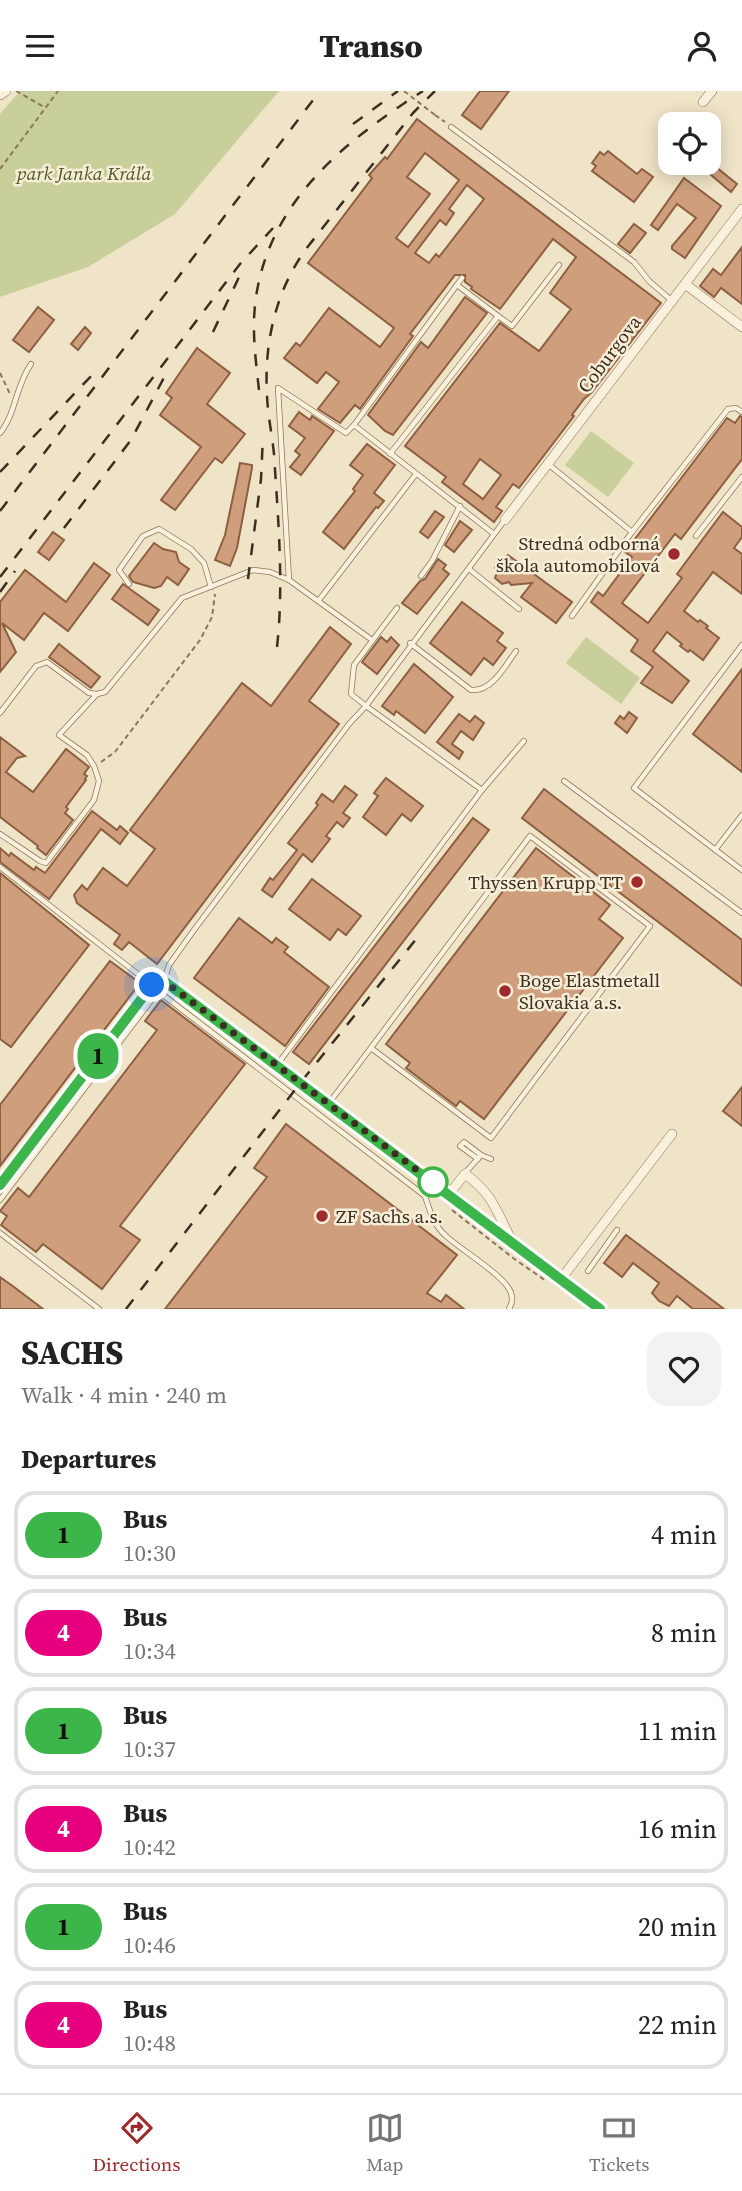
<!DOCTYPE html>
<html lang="en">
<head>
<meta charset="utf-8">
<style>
	:root { --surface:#fff; --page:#f2f2f2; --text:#222; --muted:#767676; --line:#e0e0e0; --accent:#9e2a2b }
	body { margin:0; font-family:"Source Serif 4",serif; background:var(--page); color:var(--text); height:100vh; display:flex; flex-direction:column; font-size:26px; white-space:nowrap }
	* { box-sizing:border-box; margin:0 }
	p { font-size:23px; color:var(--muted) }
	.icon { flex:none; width:38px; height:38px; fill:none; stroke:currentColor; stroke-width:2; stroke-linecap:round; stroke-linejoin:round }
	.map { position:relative; height:1218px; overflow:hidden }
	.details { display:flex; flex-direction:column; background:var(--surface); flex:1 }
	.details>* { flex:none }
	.badge { padding:0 14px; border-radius:23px; font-size:24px; line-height:46px }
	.controls { position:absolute; left:658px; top:21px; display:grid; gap:14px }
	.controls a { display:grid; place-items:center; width:63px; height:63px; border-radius:14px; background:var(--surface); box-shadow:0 4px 18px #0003; font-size:35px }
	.you { position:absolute; width:35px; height:35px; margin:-18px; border:5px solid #fff; border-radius:50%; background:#1a73e8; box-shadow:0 0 0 10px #1a73e833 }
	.map>.badge { position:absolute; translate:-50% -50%; box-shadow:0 0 0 4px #fff }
	h2 { padding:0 21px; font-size:26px; line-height:63px }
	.round { display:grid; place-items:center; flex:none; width:74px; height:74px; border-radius:21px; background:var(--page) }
	.overview { display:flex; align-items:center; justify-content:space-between; height:119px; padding:0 21px }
	h1 { font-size:33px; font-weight:800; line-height:52px }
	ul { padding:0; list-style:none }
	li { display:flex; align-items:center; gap:21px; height:88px; margin:0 14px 10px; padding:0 7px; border:4px solid var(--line); border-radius:21px }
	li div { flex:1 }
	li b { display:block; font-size:26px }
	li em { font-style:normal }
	li .badge { min-width:77px; font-weight:700; text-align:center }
	header { display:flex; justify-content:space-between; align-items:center; height:91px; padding:0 21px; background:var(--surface); font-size:32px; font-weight:800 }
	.tabs { display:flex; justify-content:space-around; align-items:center; height:98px; border-top:2px solid var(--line); background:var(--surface); font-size:19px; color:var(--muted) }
	.tabs a { display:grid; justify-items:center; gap:4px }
	.tabs .current { color:var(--accent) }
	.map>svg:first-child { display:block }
	.green { fill:#c9cf9b }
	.building { fill:#cf9f7d; stroke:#8d5f41; stroke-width:2; fill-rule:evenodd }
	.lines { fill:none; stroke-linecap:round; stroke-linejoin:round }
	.lane-casing { stroke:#8d765c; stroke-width:6 }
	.street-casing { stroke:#8d765c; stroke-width:10 }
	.path { stroke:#8d765c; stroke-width:2; stroke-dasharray:5 3.5; stroke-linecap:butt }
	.lane { stroke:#faf1dc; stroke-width:4.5 }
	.street { stroke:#faf1dc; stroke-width:9 }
	.rail { stroke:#3d2e20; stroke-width:2.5; stroke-dasharray:12 12; stroke-linecap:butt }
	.path-bridge { stroke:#8d765c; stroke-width:2; stroke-dasharray:5 3.5; stroke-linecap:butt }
	.line-casing { stroke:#fff; stroke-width:16 }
	.line { stroke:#3cb54a; stroke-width:10 }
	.walk { stroke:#3d2e20; stroke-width:7; stroke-dasharray:0 12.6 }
	.poi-dot { fill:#9e2a2b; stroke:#f7eed8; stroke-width:2.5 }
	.stop-dot { fill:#fff; stroke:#3cb54a; stroke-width:3.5 }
	.labels { text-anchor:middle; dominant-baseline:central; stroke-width:5; stroke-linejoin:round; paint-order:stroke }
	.park-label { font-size:19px; font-style:italic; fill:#4d5a26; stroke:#f7eed8 }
	.street-label { font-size:19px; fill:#3d2e20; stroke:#f7eed8 }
	.poi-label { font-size:19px; fill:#3d2e20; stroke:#f7eed8; text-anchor:end }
</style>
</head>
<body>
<header><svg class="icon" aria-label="menu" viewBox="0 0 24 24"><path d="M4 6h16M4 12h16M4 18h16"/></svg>Transo<svg class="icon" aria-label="person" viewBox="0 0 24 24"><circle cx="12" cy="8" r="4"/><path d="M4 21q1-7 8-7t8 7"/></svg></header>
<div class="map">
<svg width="742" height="1218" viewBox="0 0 742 1218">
	<rect width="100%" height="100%" fill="#f0e4c8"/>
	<!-- green -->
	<g class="green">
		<polygon points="20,0 279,0 175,123 88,176 0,206 0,23"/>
		<polygon points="591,340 634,372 608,406 565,374"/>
		<polygon points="586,546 640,587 621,613 566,572"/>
	</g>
	<!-- building -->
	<g class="building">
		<polygon points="480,0 509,0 481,38 462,24"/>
		<path d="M417 28 661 212 592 301 584 308 572 324 574 325 519 397 513 393 496 416 502 420 494 431 442 391 446 386 405 355 500 232 539 260 571 218 550 202 576 166 553 148 500 218 471 198 472 196 465 191V184H455L410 243 413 245 360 318 355 314 340 332 318 318 339 291 326 281 317 292 284 267 296 252 300 255 329 217 380 256 394 237 308 172 372 87 369 84 385 66 387 68ZM425 62 459 89 408 156 396 147 430 103 407 86ZM467 94 484 108 439 166 436 163 429 172 415 162 440 129 446 134 454 122 449 118ZM480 368 501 384 483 408 463 393Z"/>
		<polygon points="608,60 637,83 642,78 653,86 634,111 592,80 596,75 592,72 600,61 604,64"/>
		<polygon points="697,72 711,72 737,93 731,101"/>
		<polygon points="684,87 721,115 685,167 672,158 672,155 696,127 677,113 658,139 651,134"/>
		<polygon points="634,133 646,142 630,162 618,153"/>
		<polygon points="742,156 742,213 721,197 714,206 700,195 713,178 721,184"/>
		<polygon points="465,206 487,222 393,344 385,340 368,324 421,251 428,257"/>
		<polygon points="38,216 54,229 29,261 13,249"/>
		<polygon points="85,236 91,242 78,259 71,253"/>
		<polygon points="197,257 230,282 207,313 245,343 222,372 215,367 175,419 161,409 201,356 160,324 172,307 166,302"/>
		<polygon points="299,321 310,329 312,325 334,340 301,384 290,376 300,364 295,360 305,347 289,335"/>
		<polygon points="740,325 742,326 742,368 681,448 675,443 622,512 648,532 682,487 677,483 723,421 742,436 742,446 734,457 742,463 742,503 713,481 684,520 698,531 700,529 708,535 706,537 719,547 703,569 690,559 688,561 680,555 682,553 667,541 653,560 689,590 672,612 641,592 653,576 631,560 638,549 591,511 598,501 603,505 632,466 625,461 727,327 735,332"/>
		<polygon points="367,353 395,374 374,402 384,410 378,417 376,416 344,458 323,441 355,400 353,398 363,384 350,374"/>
		<polygon points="240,372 252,374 252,377 237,457 230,475 215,469 225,444"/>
		<polygon points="435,420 444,426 428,447 420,441"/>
		<polygon points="460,430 472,439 454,461 445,454"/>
		<polygon points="53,441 64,449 49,469 38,461"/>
		<polygon points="154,452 163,458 176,461 179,471 189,478 178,494 167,486 161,495 154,497 133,491 129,485"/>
		<polygon points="508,464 572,511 556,532 521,506 532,492 511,494 509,491 502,493 495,487 498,479 495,477 496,473 501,469 503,470"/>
		<polygon points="438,468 446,474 443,478 449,483 417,523 402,512 420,490 425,488"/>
		<polygon points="94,472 110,484 68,540 44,522 24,549 2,532 16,561 0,581 0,511 25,479 66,511"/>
		<polygon points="123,493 159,519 148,534 112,508"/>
		<polygon points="462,511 503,542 497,550 506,557 493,574 484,567 471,584 430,552"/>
		<polygon points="330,536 351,553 309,610 339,633 157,873 129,851 122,859 114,853 120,844 77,812 74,804 82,794 87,799 103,777 127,795 155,758 130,739 242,592 271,615"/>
		<polygon points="381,546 387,551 391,546 399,554 377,583 362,571"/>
		<polygon points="59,553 100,586 91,597 49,566"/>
		<polygon points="414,573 453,606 425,642 396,620 394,624 382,615"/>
		<polygon points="742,578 742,681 693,643"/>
		<polygon points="629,621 637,627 627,642 615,632 620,625 624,628"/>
		<polygon points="459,623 470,631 475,625 484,632 473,649 461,640 452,653 463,661 459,668 437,651"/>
		<polygon points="0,646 25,665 17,667 6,681 33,701 66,658 89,676 84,683 87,685 85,688 86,689 66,716 68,718 65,722 73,729 46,764 37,757 38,755 0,726"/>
		<polygon points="386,687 423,715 411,730 402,723 386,744 363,726 378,705 374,702"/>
		<polygon points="345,695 357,704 343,722 350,727 343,736 337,731 326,745 330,748 312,771 303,763 272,806 262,799 270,787 273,789 297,759 288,752 318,714 316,712 322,703 333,711"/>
		<polygon points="544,698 742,849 742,895 522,727"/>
		<polygon points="92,720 117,739 120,735 128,742 120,753 101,738 49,808 0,771 0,757 9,765 11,762 34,779 36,776 45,782"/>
		<polygon points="473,727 489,739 309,973 293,961"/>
		<polygon points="536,757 610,814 599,828 623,847 484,1028 460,1010 456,1015 406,977 410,972 386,953"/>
		<polygon points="0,782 89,854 11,956 0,948"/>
		<polygon points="312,788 361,825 346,844 338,838 330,849 289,818"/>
		<polygon points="239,827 272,852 276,847 288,856 284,861 329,896 285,955 194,887"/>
		<polygon points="110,870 140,892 0,1075 0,1014"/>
		<polygon points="161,909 245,973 120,1135 140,1149 102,1198 43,1153 36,1161 1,1134 7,1125 0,1120 18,1097 29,1106 157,939 145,930"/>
		<polygon points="742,996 742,1035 723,1020"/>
		<polygon points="286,1033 457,1164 427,1202 441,1211 446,1204 464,1218 165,1218 267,1086 254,1077"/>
		<polygon points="626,1144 650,1162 724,1218 693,1218 677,1205 669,1215 659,1210 652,1202 659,1192 633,1172 622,1186 604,1172"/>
		<polygon points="0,1186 14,1196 43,1218 0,1218"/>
	</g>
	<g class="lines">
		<defs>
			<g id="lane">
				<polyline points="451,36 634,171 649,190 671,209"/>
				<polyline points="462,187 354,334 494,443"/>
				<polyline points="457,194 498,225"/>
				<path d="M0 342C16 323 15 296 31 273"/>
				<polyline points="390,363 498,225 512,235 559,174"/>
				<polyline points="548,373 632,441 572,525"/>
				<polyline points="632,441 728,318 736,317 742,321"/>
				<polyline points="696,445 742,386"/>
				<polyline points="469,478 519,518"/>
				<polyline points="421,485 432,470 460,415"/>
				<polyline points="289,489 372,549"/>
				<polyline points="129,493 119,479 143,445 159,438 191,458 204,472 211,496"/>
				<polyline points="319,509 416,383"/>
				<path d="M410 552 471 599C492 601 505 575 516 560"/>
				<polyline points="742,554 634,697 742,779"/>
				<polyline points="0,622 36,575 47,571 89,602 97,603 105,601 182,507 253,479 270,481 289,489 278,297 346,342 354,334"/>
				<polyline points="564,690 742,822"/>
				<polyline points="482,699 524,650"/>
				<polyline points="0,743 40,770 46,772 94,709 99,690 94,675 87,664 59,644 96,604"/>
				<polyline points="715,759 742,724"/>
				<polyline points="0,776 152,894"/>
				<polyline points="164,890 169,874 194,839 349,633 366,615 351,603 354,574 397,517"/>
				<polyline points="277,974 482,699 366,615 504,430"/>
				<polyline points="329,1012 352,982 530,745 650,835 491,1047 371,957"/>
				<polyline points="478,1068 460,1055 464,1051 481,1064"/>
				<polyline points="465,1082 481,1064 491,1068"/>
				<polyline points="0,1094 155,890 164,890 308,996"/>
				<path d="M0 1109 153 907 156 904H163L425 1105C430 1120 433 1133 445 1144 459 1158 506 1185 511 1202 513 1208 512 1213 509 1218"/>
				<polyline points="0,1142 99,1218"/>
				<polyline points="588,1180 617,1139"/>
			</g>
			<g id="street">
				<polyline points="0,4 6,0"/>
				<polyline points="703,11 712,0"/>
				<polyline points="685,193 742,236"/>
				<polyline points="505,429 742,118"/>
				<polyline points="308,997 600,1218"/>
				<path d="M449 1103 465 1083C494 1104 496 1120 512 1150"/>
				<polyline points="561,1188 672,1043"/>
			</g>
		</defs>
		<!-- lane casing -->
		<use href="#lane" class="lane-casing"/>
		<!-- street casing -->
		<use href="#street" class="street-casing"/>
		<!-- path -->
		<g class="path">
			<polyline points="16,0 44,16"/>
			<polyline points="435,24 445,31"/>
			<polyline points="0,78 58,0"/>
			<polyline points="0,282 10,303"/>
			<polyline points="101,671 115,661 200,549 212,526 215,503"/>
			<polyline points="452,1119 513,1167 546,1190"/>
		</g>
		<!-- lane -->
		<use href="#lane" class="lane"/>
		<!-- street -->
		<use href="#street" class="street"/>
		<!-- rail -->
		<g class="rail">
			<polyline points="353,33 398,0"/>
			<polyline points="213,241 240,184"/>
			<path d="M259 299C256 271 252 243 255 214 266 113 343 51 423 0"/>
			<polyline points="0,381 94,282"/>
			<polyline points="0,420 320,0"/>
			<polyline points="64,437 131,349 168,279"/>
			<polyline points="0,486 240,173 273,137"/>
			<polyline points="248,488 261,388 263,345"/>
			<polyline points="0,501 15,480"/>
			<path d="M277 556C284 493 278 427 274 363 272 344 268 325 267 305 264 253 275 201 306 158L413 22 435 0"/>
			<polyline points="126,1218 301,991 417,847"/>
		</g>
		<!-- path-bridge -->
		<polyline class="path-bridge" points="404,0 435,24"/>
	</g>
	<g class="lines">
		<defs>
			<polyline id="line" points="0,1094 152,894 155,890 164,890 600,1218"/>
		</defs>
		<!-- line casing -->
		<use href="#line" class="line-casing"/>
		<!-- line -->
		<use href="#line" class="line"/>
		<!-- walk -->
		<polyline class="walk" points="152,894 155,890 164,890 433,1091"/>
	</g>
	<!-- markers -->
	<g class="poi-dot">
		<circle cx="674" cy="463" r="7"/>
		<circle cx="637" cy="791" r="7"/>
		<circle cx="505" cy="900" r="7"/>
		<circle cx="322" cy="1125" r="7"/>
	</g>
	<circle class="stop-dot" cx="433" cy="1091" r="14"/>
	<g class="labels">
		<!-- park labels -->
		<g class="park-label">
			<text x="84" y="82">park Janka Kráľa</text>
		</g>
		<!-- street labels -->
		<g class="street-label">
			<text transform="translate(609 263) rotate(-53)">Coburgova</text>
		</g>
		<!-- poi labels -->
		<g class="poi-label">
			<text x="660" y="452">Stredná odborná<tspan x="660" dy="22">škola automobilová</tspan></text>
			<text x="623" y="791">Thyssen Krupp TT</text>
			<text x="519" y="889" text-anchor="start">Boge Elastmetall<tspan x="519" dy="22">Slovakia a.s.</tspan></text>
			<text x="336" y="1125" text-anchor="start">ZF Sachs a.s.</text>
		</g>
	</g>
</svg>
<div class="controls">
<a><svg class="icon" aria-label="locate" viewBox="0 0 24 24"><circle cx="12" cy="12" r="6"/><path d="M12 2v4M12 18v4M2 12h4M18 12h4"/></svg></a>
</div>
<div class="you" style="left:152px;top:894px"></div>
<b class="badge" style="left:98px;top:965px;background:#3cb54a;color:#111">1</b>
</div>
<section class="details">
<div class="overview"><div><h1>SACHS</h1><p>Walk · 4 min · 240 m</p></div><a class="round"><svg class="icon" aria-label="heart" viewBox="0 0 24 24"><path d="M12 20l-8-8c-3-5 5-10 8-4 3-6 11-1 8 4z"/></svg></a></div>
<h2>Departures</h2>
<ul>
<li><span class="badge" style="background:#3cb54a;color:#111">1</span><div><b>Bus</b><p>10:30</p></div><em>4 min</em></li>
<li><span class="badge" style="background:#e6007e;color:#fff">4</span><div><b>Bus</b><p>10:34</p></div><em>8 min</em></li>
<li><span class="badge" style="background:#3cb54a;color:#111">1</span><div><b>Bus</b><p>10:37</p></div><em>11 min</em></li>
<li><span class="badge" style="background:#e6007e;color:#fff">4</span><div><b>Bus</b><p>10:42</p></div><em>16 min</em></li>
<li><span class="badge" style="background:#3cb54a;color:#111">1</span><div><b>Bus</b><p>10:46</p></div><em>20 min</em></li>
<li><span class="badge" style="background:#e6007e;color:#fff">4</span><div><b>Bus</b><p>10:48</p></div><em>22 min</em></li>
</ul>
</section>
<nav class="tabs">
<a class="current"><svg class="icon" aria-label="directions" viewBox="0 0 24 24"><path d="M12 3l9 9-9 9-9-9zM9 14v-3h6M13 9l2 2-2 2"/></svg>Directions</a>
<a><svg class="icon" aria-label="map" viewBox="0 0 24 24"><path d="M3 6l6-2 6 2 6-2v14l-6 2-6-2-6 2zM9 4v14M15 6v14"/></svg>Map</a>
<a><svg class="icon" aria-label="tickets" viewBox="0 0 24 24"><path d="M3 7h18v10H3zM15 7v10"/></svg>Tickets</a>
</nav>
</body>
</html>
